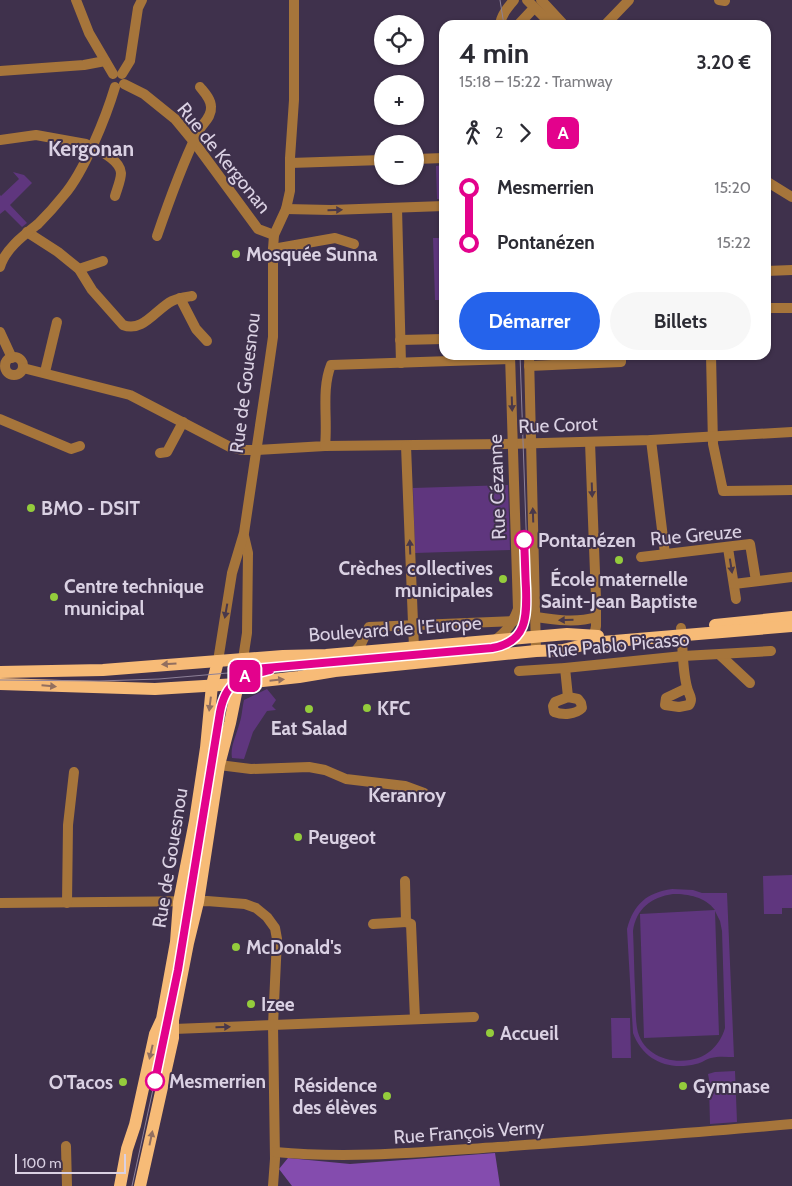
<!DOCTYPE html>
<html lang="fr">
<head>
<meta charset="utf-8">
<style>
	:root { --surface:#fff; --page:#f7f7f7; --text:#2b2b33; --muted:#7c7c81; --accent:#2563eb }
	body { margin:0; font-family:Cabin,sans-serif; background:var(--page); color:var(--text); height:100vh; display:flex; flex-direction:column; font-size:19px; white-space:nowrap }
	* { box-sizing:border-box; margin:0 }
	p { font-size:16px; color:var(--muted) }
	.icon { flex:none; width:28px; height:28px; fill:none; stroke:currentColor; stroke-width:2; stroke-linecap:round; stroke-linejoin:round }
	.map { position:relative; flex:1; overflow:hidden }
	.side { position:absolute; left:439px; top:20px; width:332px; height:340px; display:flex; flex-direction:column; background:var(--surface); border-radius:15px; box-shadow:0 1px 4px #0004 }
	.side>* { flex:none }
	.badge { padding:0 10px; border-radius:8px; font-size:18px; line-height:32px }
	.fabs { position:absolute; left:374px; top:15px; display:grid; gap:10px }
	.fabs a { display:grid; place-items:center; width:50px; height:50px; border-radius:50%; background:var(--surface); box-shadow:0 1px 4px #0004; font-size:25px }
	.scale { position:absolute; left:15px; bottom:12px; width:111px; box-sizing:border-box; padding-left:5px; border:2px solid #dad1e3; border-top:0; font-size:14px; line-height:18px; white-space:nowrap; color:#dad1e3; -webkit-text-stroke:4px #3f314c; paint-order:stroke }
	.map>.badge { position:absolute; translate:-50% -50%; box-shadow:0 0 0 2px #fff }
	.legs { display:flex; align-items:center; gap:8px; height:55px; padding:0 20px; font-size:16px }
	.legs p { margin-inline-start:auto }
	.headline { display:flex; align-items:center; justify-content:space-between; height:85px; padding:0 20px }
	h1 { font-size:28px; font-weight:800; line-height:38px }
	.cta { display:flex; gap:10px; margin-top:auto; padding:10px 20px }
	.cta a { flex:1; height:58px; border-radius:30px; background:var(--accent); color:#fff; font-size:20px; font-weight:800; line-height:58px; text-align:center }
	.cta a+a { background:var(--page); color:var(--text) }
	ul { padding:0 20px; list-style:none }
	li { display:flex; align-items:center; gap:18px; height:55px; font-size:19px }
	li i { display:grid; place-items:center; width:8px; height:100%; margin:0 6px; background:currentColor }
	li i::after { content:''; width:12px; height:12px; margin:-6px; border:4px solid; border-radius:50%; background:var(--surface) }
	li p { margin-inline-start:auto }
	li:first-child i { background:linear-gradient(#0000 50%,currentColor 0) }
	li:last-child i { background:linear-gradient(currentColor 50%,#0000 0) }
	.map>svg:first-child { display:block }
	.green { fill:#5f367e; fill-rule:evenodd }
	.forest { fill:#844cae }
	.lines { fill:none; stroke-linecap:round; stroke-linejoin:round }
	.minor { stroke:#a6753b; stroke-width:10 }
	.major { stroke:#f7bb77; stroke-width:12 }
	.tram { stroke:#8d8198; stroke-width:1 }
	.oneway { fill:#49384a }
	.oneway2 { fill:#926f5f }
	.line-1-casing { stroke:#fff; stroke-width:11 }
	.line-1 { stroke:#e3028c; stroke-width:8 }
	.poi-dot { fill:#94cc3c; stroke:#3f314c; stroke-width:2 }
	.stop-1-dot { fill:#fff; stroke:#e3028c; stroke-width:2.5 }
	.labels { text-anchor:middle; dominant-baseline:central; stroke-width:4; stroke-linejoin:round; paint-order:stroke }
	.street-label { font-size:19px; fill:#dad1e3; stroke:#3f314c }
	.poi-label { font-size:19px; font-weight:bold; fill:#dad1e3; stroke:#3f314c; text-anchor:start }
	.stop-label { font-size:19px; font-weight:bold; fill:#dad1e3; stroke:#3f314c; text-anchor:start }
	.neighbourhood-label { font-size:20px; font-weight:bold; fill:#dad1e3; stroke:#3f314c }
	.quarter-label { font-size:21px; font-weight:bold; fill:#dad1e3; stroke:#3f314c }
</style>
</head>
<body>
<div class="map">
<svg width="792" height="1186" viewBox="0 0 792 1186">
	<rect width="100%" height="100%" fill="#3f314c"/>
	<!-- green -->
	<g class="green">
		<polygon points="444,165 444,199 437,199 436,166"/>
		<polygon points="13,172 24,175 32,183 10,205 27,223 22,227 5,210 0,214 0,195 1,196 19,179"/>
		<polygon points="433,238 444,238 444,300 435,300"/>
		<polygon points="508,485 510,550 415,553 413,488"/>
		<path d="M267 689 276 700 272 706 276 710 267 711 253 732 244 759 232 758C230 747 236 736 239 725 242 717 242 709 244 700Z"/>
		<polygon points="792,875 792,908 782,908 782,914 764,914 763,876"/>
		<path d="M672 889 693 890 702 893H727L734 1057C727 1057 718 1056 711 1058 706 1059 702 1063 696 1064 668 1071 643 1060 633 1033L627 929C634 904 646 893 672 889ZM673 894C689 894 705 897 715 910L640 914 644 1038 719 1035 715 911 720 921 722 931 725 1028C720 1045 708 1057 690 1060 667 1064 641 1053 637 1028 635 1016 636 1002 635 989 634 970 634 951 633 931 636 909 651 897 673 894Z"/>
		<polygon points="611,1018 630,1018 631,1058 612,1058"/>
		<polygon points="735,1071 737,1122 710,1124 709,1085 710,1085 708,1074 715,1072"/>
	</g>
	<!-- forest -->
	<polygon class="forest" points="495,1153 500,1186 292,1186 279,1169 288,1158 350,1164"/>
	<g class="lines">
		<!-- minor -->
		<g class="minor">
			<polyline points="76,0 89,33 113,74"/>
			<polyline points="527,0 552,25"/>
			<polyline points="541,0 564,25"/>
			<polyline points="719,0 725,1 724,0"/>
			<path d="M500 25C501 15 508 7 514 0"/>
			<polyline points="518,25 534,8"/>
			<polyline points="605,25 629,0"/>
			<polyline points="0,71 84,65 105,61"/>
			<polyline points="122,74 130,61 138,8 142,0"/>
			<polyline points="124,84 144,94 175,119 194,142 258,229 274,235"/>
			<path d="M0 140 36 135 86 144C97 149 120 159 121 173 121 180 117 189 115 196"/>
			<polyline points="415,159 444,158"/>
			<polyline points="290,163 382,160"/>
			<polyline points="766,181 792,197"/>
			<polyline points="397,208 401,363"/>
			<polyline points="286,209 331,210 444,206"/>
			<path d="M27 232 58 252 79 269 92 290 123 325C143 333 156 309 172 301 178 298 186 297 192 296"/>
			<path d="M157 236C169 201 181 167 197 134 201 124 212 118 211 107 211 99 204 92 200 87"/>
			<polyline points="273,249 335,238 354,244"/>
			<path d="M0 267C5 249 24 235 38 224 47 215 56 205 64 195 84 172 106 117 115 87"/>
			<polyline points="79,269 103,261"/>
			<polyline points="766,271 792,270"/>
			<polyline points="180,298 196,329 207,341"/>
			<polyline points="766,308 792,308"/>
			<polyline points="0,332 12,358"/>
			<polyline points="400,340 444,339"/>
			<polyline points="529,355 536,651"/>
			<polyline points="711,355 713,444 723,491 792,490"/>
			<circle cx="14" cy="366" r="9"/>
			<polyline points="529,366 621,362 621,355"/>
			<path d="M23 368 130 395 230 447 242 450H257L325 446C328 419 321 390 331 365L510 359"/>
			<polyline points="45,372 57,322"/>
			<polyline points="0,419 71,449 80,446"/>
			<polyline points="651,440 665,554"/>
			<polyline points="590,442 596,599 596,626 594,636"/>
			<polyline points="325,446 505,444 651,440 792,432"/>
			<polyline points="406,446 414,648"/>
			<polyline points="160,453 167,452 183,422"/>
			<polyline points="728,548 736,599"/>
			<polyline points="641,557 750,544 756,581"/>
			<polyline points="734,584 792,577"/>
			<path d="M536 617C555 620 577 623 596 617"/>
			<path d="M681 628C683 646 682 669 687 687 688 694 694 698 689 705L679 707 665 705 666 698 687 688"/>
			<path d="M495 640C507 631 513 623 518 609L510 355"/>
			<polyline points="354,653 361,644 369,627 514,621"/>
			<polyline points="720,655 750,683"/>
			<polyline points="243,659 247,633 248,553 244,536"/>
			<polyline points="218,661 232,573 244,533 269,365 273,337 273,249 274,235 286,209 290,191 290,158 294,100 294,0"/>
			<path d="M565 668 568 697 578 699 581 703 582 708C575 715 563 715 554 712L553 706 555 702 568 697"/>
			<polyline points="519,671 565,668 683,656 771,651"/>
			<polyline points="219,765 251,769 309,767 325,770 346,779 405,786 424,793"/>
			<polyline points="405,881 406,922 411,924 415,1019"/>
			<polyline points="0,903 207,901 245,904 256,908 267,917 275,928 277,939 273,1025 275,1159 273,1186"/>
			<polyline points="67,903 68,825 74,772"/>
			<polyline points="373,924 406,922"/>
			<polyline points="174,1029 474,1017"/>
			<polyline points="66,1146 67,1186"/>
			<path d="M275 1152C350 1159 423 1152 498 1147 596 1140 694 1133 792 1124"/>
		</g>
		<!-- major -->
		<g class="major">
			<polyline points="715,625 792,617"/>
			<polyline points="0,672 103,670 283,656 326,655 567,634 598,636"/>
			<polyline points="0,684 155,689 237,684 299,677 335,671 536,651 563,650 591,643 792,626"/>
			<polyline points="120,1186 127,1149 135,1125 155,1034 162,1019 176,942 179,902 195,821 206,748 212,685 218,661"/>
			<polyline points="140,1186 173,1038 173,1020 188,943 198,902 219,765 230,723 243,659"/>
		</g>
		<!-- tram -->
		<g class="tram">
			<polyline points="500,0 504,25"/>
			<path d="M0 680 99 681 159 679 492 650C514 647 527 633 529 612L520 355"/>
			<path d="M132 1186 175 988 221 706C225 690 234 680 250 675"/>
		</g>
	</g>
	<!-- one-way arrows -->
	<defs><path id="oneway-solid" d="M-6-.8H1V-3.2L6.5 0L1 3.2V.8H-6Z" transform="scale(1.25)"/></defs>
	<g class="oneway">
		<use href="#oneway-solid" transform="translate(335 210) rotate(-1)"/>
		<use href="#oneway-solid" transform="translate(512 404) rotate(88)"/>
		<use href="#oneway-solid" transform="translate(592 490) rotate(88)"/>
		<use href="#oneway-solid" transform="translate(533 515) rotate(-92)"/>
		<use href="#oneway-solid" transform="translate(410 547) rotate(-92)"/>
		<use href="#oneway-solid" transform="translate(731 566) rotate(81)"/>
		<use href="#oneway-solid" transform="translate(226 611) rotate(100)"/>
		<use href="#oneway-solid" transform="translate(566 620) rotate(178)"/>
		<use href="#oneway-solid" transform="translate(223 1027) rotate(-2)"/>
	</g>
	<g class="oneway2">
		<use href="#oneway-solid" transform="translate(169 664) rotate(176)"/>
		<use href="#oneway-solid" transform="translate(277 680) rotate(-6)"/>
		<use href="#oneway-solid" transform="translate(49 686) rotate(5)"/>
		<use href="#oneway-solid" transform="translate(210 704) rotate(97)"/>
		<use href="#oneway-solid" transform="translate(151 1052) rotate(103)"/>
		<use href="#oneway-solid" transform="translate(151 1138) rotate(-78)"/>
	</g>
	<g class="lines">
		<defs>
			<path id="line-1" d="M155 1081 178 970 220 712C226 680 241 677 270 670L247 672 254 669 492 648C527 642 527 617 526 588 525 572 525 556 524 540"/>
		</defs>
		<!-- line-1 casing -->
		<use href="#line-1" class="line-1-casing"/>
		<!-- line-1 -->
		<use href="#line-1" class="line-1"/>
	</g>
	<!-- markers -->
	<g class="poi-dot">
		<circle cx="236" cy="254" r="5"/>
		<circle cx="31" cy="508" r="5"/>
		<circle cx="619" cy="560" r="5"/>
		<circle cx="503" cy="579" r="5"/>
		<circle cx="54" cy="597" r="5"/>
		<circle cx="367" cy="708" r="5"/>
		<circle cx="309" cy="709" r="5"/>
		<circle cx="298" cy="837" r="5"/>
		<circle cx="236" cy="947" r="5"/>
		<circle cx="251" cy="1004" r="5"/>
		<circle cx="490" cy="1033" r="5"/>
		<circle cx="123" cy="1082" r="5"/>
		<circle cx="683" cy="1086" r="5"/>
		<circle cx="387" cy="1096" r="5"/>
	</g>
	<g class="stop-1-dot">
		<circle cx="524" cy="540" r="9"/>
		<circle cx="155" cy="1081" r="9"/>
	</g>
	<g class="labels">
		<!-- street labels -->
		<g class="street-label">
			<text transform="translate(224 158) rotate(51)">Rue de Kergonan</text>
			<text transform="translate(245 383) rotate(-83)">Rue de Gouesnou</text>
			<text transform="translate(558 425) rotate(-2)">Rue Corot</text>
			<text transform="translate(497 487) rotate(-92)">Rue Cézanne</text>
			<text transform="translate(696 535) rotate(-5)">Rue Greuze</text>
			<text transform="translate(395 629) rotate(-4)">Boulevard de l'Europe</text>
			<text transform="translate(618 645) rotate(-5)">Rue Pablo Picasso</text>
			<text transform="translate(170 858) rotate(-81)">Rue de Gouesnou</text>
			<text transform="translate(469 1132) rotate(-4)">Rue François Verny</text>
		</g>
		<!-- poi labels -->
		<g class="poi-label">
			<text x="246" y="254">Mosquée Sunna</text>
			<text x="41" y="508">BMO - DSIT</text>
			<text x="493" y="568" text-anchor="end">Crèches collectives<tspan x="493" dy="22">municipales</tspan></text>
			<text x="619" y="579" text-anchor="middle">École maternelle<tspan x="619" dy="22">Saint-Jean Baptiste</tspan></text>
			<text x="64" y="586">Centre technique<tspan x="64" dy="22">municipal</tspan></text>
			<text x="377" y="708">KFC</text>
			<text x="309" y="728" text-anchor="middle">Eat Salad</text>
			<text x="308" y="837">Peugeot</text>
			<text x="246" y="947">McDonald's</text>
			<text x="261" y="1004">Izee</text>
			<text x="500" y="1033">Accueil</text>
			<text x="113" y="1082" text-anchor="end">O'Tacos</text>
			<text x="377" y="1085" text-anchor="end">Résidence<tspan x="377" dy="22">des élèves</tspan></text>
			<text x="693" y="1086">Gymnase</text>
		</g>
		<!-- stop labels -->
		<g class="stop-label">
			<text x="538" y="540">Pontanézen</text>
			<text x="169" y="1081">Mesmerrien</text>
		</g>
		<!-- neighbourhood labels -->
		<g class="neighbourhood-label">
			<text x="407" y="795">Keranroy</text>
		</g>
		<!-- quarter labels -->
		<g class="quarter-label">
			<text x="91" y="148">Kergonan</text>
		</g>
	</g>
</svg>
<div class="fabs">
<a><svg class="icon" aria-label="locate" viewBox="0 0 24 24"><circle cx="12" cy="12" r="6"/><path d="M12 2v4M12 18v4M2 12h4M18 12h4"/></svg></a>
<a>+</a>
<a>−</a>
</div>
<div class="scale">100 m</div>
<b class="badge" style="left:245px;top:676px;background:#e3028c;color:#fff">A</b>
<section class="side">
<div class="headline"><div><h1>4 min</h1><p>15:18 – 15:22 · Tramway</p></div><b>3.20 €</b></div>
<div class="legs"><svg class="icon" aria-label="walk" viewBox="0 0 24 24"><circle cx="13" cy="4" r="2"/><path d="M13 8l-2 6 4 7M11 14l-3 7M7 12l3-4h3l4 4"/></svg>2<svg class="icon" aria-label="forward" viewBox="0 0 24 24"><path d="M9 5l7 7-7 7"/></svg><b class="badge" style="background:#e3028c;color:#fff">A</b></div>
<ul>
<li><i style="color:#e3028c"></i><b>Mesmerrien</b><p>15:20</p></li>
<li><i style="color:#e3028c"></i><b>Pontanézen</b><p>15:22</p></li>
</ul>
<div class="cta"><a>Démarrer</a><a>Billets</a></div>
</section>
</div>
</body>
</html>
